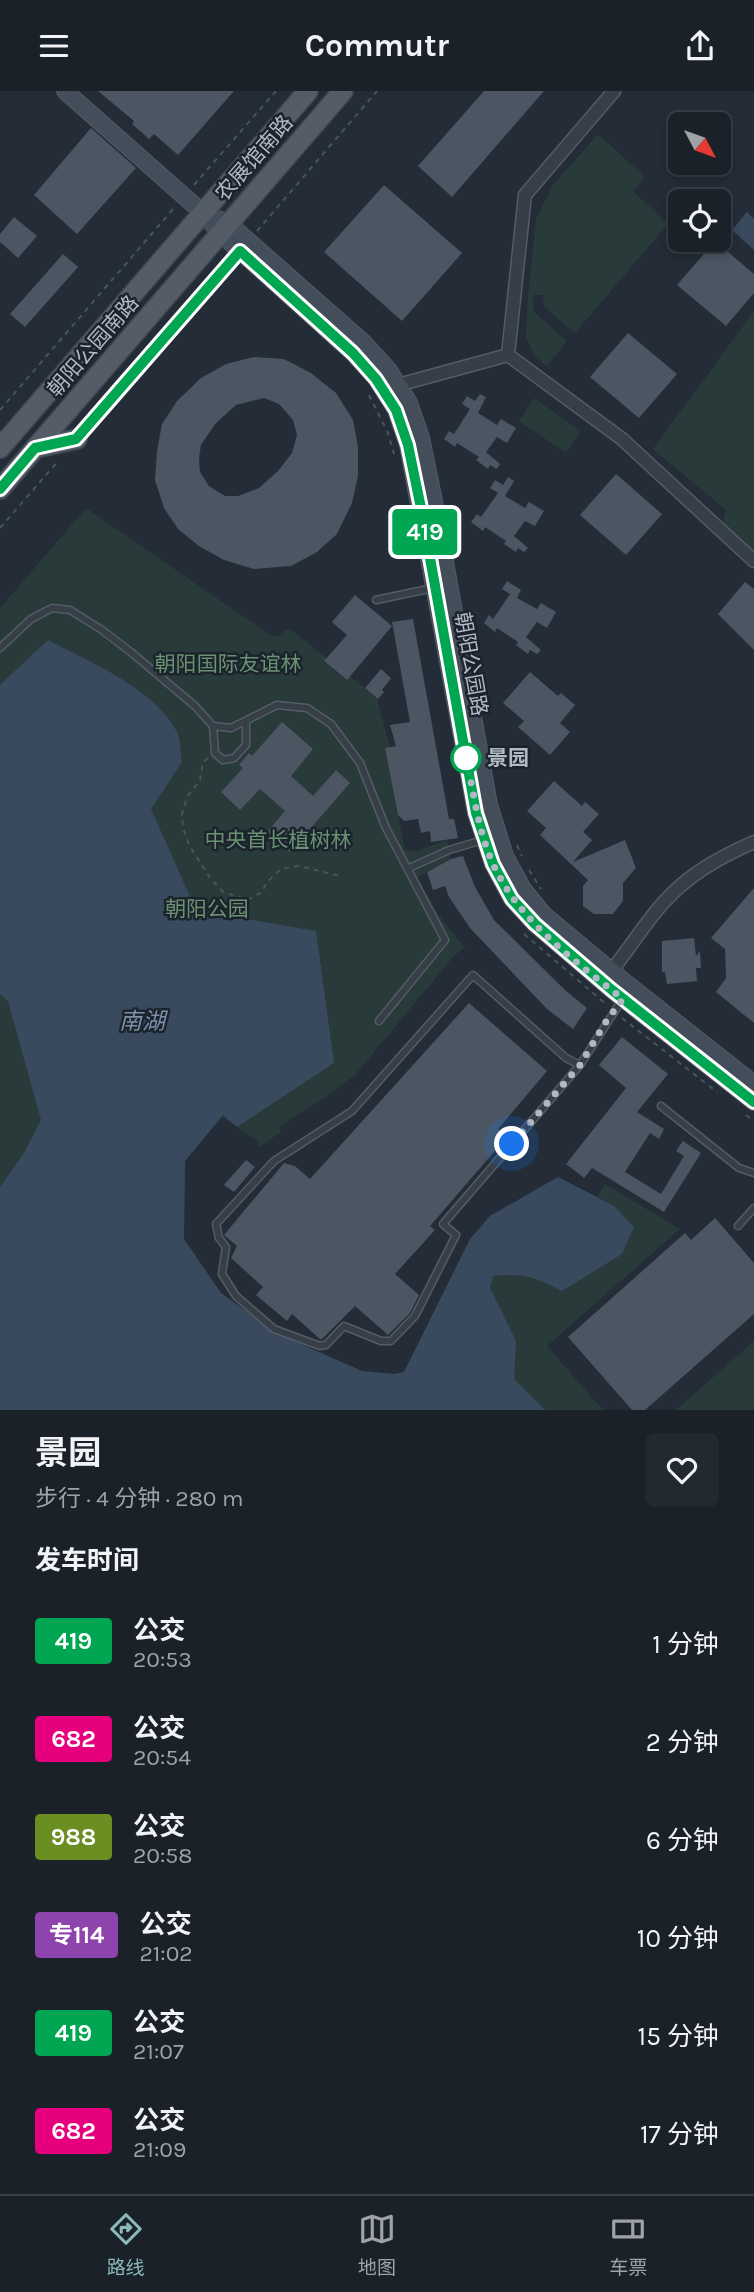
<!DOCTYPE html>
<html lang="zh">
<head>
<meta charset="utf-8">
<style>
	:root { --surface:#1a2129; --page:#232931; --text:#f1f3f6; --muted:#9fa3a8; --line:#383e46; --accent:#8bbbb9 }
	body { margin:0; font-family:Karla,"Noto Sans SC",sans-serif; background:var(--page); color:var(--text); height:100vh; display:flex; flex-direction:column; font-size:26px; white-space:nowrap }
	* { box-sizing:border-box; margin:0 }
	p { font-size:23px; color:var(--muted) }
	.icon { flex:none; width:38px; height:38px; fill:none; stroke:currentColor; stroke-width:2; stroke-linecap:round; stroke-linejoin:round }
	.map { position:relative; height:1319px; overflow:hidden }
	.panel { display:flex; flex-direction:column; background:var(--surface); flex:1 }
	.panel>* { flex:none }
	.badge { padding:0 14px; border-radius:5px; font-size:24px; line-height:46px }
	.needle { width:46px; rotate:131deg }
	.controls { position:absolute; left:668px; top:21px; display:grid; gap:14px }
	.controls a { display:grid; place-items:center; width:63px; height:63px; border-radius:10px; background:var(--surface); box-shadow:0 4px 10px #0003,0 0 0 2px var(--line); font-size:35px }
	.you { position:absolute; width:35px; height:35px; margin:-18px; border:5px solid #fff; border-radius:50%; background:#1a73e8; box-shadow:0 0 0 10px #1a73e833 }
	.map>.badge { position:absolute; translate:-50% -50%; box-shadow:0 0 0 4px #fff }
	h2 { padding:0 35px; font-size:26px; line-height:63px }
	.round { display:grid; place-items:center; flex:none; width:74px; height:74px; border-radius:10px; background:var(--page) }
	.headline { display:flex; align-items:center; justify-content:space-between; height:119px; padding:0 35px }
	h1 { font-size:33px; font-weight:700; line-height:52px }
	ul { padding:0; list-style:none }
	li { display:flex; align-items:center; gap:21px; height:98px; padding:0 35px }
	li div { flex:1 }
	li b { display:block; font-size:26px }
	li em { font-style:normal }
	li .badge { min-width:77px; font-weight:700; text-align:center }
	header { display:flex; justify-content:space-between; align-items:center; height:91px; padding:0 35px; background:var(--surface); font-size:32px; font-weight:700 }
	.dock { display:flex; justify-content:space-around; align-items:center; height:98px; border-top:2px solid var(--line); background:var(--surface); font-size:19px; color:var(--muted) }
	.dock a { display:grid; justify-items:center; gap:4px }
	.dock .current { color:var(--accent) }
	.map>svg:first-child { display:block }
	.green { fill:#283a3a }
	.water { fill:#394a5f }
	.building { fill:#4b5662; fill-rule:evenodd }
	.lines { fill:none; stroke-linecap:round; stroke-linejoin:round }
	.lane-casing { stroke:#545c65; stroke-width:9 }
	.street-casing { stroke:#545c65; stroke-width:15 }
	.secondary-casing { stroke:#545c65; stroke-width:18 }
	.primary-casing { stroke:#3f4751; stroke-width:22 }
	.path { stroke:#465759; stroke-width:2; stroke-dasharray:5 5; stroke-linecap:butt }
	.lane { stroke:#363e47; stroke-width:6 }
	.street { stroke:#363e47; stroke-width:12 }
	.secondary { stroke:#444d5a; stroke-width:16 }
	.primary { stroke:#545d67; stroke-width:19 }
	.line-casing { stroke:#fff; stroke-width:16 }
	.line { stroke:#00a651; stroke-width:10 }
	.walk { stroke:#b1b9c4; stroke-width:7; stroke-dasharray:0 12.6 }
	.stop-dot { fill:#fff; stroke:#00a651; stroke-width:3.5 }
	.labels { text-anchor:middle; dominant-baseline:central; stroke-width:5; stroke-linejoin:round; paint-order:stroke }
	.street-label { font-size:21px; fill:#b1b9c4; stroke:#1b232c }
	.park-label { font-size:21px; fill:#6a9272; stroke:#1b232c }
	.stop-label { font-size:21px; font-weight:bold; fill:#b1b9c4; stroke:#1b232c; text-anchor:start }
	.water-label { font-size:23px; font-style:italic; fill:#7b90aa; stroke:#1b232c }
</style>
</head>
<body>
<header><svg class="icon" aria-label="menu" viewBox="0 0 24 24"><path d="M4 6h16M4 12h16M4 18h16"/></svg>Commutr<svg class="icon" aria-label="share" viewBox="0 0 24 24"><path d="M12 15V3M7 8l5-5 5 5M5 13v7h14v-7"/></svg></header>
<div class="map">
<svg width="754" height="1319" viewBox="0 0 754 1319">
	<rect width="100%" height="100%" fill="#232c37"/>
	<!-- green -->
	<g class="green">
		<polygon points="598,43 645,86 633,100 668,133 575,242 544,216 543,204 533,204 534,221 567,250 547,275 535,266 526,246 528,204 536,128 553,94"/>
		<polygon points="754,220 754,460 722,434 726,419 653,358"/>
		<polygon points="534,307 581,340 566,362 519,330"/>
		<path d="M86 417 272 545 279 544 289 537 327 567 324 571 346 589 350 585 377 607 390 656 385 658 405 759 416 760 447 749 451 768 418 786C431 812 444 835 465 856L454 865 356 983 333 1001 279 1036 281 1041 258 1057 257 1050 222 1026 185 1070 184 1148 221 1202 278 1243 362 1280 395 1283 404 1281 470 1148 490 1125 558 1086 597 1106 605 1093 680 1138 547 1255 603 1319H0V517Z"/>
		<polygon points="754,1250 754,1319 676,1319"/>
	</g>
	<!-- water -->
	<g class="water">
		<polygon points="747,121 754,128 754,159 732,139"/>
		<path d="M48 549C90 571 153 597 176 639 181 647 180 661 182 671L151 718 196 819 316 840 334 972 237 1036 223 1024 185 1070 184 1148 221 1202 278 1243 362 1280 395 1283 404 1281 470 1148 490 1125 558 1086 614 1115 634 1136 622 1163 562 1200C534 1186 525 1182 493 1185L490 1197 516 1250 514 1288 545 1319H0V1096L24 1062 41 1029 8 910 0 903V594Z"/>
	</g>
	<!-- building -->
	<g class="building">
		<polygon points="98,0 234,0 178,64 154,43 149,48 132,33 134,30"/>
		<polygon points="484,0 544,0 452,106 418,75"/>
		<polygon points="91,37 136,77 77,143 34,104"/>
		<polygon points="384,94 462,162 402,230 324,161"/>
		<polygon points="14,126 37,145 18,167 0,151 0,143"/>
		<polygon points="715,150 754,183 754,202 726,235 677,194"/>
		<polygon points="63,163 78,176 25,236 10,223"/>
		<polygon points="628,242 677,283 639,327 590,286"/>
		<path d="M254 266 284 268 311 282 336 302 353 329 358 356V385L352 412 337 443 317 461 291 475 254 478 224 469 199 455 178 438 164 417 155 389 157 360 162 333 177 310 201 287 226 273ZM264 307 279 313 293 329 297 344 292 362 278 380 259 397 238 405H225L209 395 200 381 199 367 201 354 215 333 236 314Z"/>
		<polygon points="480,303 486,306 478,322 497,334 501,328 516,337 507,352 497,346 486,361 500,373 497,378 490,374 488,378 476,369 479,366 457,352 455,356 444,348 449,340 454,343 470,318 462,313 467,305 475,310"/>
		<polygon points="616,383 662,423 626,464 580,424"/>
		<polygon points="508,386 514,390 505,405 525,417 529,411 544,420 535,435 525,430 514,445 528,457 524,461 518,457 516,461 504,453 506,450 485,436 483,440 471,431 477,423 481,426 498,402 490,397 495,389 503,394"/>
		<polygon points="507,490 521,499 517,507 537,518 541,512 556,521 547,537 537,531 526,546 541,559 537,563 530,559 528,563 516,554 518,551 497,537 495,541 484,532 489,524 493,528 510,503 502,498"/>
		<polygon points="745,491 754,498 754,559 718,523"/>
		<polygon points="355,504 392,535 347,589 324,570 347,544 332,531"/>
		<polygon points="413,528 449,728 454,728 458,747 431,751 430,740 421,742 418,728 404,730 398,724 385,657 396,655 390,634 410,631 392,531"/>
		<polygon points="381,578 391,587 382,599 384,601 378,608 365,597"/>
		<polygon points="530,581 558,605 561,602 575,614 560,632 570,641 550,664 518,636 524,630 503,612"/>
		<polygon points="282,631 313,658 291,685 313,705 336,679 350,692 290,761 267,741 285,720 260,698 240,719 221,701 243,677 239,674 249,662 252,665"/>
		<polygon points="554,690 582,715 585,711 599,723 583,741 592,749 573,771 625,749 636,777 623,792 623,810 613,823 594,823 583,815 583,795 588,789 540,744 546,737 527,720"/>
		<polygon points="463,765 475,796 494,829 565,899 587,917 573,938 547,918 470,837 449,806 445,795 433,799 427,781 451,768"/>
		<polygon points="754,797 754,932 716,901 726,887 725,858 711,847"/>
		<polygon points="694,847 696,865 700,860 701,877 696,877 697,890 667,893 665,881 662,881 662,850"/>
		<polygon points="469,912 547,980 498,1038 507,1046 430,1135 435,1139 395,1183 419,1204 410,1222 388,1244 355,1215 321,1249 292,1223 287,1230 256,1204 263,1196 231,1167 237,1155 224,1144 284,1072 295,1075 310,1088"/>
		<polygon points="622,946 668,983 637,1021 664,1038 659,1048 650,1042 625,1081 661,1103 684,1065 676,1060 683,1050 701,1062 664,1121 592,1077 584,1087 566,1073 626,997 599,974"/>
		<polygon points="246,1069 255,1076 234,1101 224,1094"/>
		<polygon points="715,1127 754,1172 754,1223 645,1319 632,1319 568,1246 685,1142 691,1149"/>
	</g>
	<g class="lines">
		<defs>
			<g id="lane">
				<polyline points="376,509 433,497"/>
				<polyline points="0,557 31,528 52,517 70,519 102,539 132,562 195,615 213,635 231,637 277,614 307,617 331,633 360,672 386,737 445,849 379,930"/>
				<polyline points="213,635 215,662 223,669 234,667 246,654 246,631"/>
				<polyline points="409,777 449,759 483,749"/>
				<polyline points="580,974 566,967 473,884 352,1020 274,1070 216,1133 219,1147 226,1156 222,1183 236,1205 274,1238 320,1255 326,1254 344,1235 381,1250 391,1250 415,1225 456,1144 443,1133 580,974 622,909"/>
				<polyline points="661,1015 739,1077 754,1082"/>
				<polyline points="738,1135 754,1117"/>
			</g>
			<g id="street">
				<polyline points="508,264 622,348 754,470"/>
				<polyline points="398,294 508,264 525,104 614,0"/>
				<polyline points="77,348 240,160"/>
				<path d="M607 885C627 862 643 834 664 811 689 783 720 766 754 751"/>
			</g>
			<g id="secondary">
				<polyline points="65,0 203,122 220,142 353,262 376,287 396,319 408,354 476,722 493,773 512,808 535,833 612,899 754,1011"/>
				<polyline points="218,128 228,132 364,252 388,278 409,312 421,347 434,410 489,714 505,765 523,798 544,824 621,888 754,993"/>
			</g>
			<g id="primary">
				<polyline points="0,357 308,0"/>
				<polyline points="35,357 77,348"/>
				<polyline points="0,398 343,0"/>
			</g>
		</defs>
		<!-- lane casing -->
		<use href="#lane" class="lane-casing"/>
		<!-- street casing -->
		<use href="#street" class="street-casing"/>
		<!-- secondary casing -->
		<use href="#secondary" class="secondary-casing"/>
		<!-- primary casing -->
		<use href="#primary" class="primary-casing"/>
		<!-- path -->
		<g class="path">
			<polyline points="194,94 276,0"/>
			<polyline points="257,140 377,0"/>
			<polyline points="369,304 388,342 394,363"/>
			<polyline points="0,319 174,117"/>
			<polyline points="0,437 59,369"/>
			<polyline points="208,667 203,671 200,689 187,706 182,723 183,737 189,754 210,787 223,801 248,809 262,801 267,791 281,778 299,775 340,785"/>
			<polyline points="517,754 522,765"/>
			<polyline points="529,779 541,798"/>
			<polyline points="524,843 607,914"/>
			<polyline points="622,927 717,1001"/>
			<polyline points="746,1024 754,1030"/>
		</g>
		<!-- lane -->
		<use href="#lane" class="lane"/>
		<!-- street -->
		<use href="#street" class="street"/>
		<!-- secondary -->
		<use href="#secondary" class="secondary"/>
		<!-- primary -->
		<use href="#primary" class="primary"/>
	</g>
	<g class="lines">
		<defs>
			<polyline id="line" points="0,398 35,357 76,348 240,160 353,262 376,288 396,319 408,354 421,417 476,722 493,773 512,808 535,833 612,899 754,1011"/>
		</defs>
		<!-- line casing -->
		<use href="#line" class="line-casing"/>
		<!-- line -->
		<use href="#line" class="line"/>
		<!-- walk -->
		<path class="walk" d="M466 667C474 702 478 741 494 775 520 831 575 870 623 908L607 929 580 974 512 1053"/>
	</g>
	<!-- markers -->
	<circle class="stop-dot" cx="466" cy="667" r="14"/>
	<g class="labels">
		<!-- street labels -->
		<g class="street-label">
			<text transform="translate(254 67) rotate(-49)">农展馆南路</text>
			<text transform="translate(93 255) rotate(-49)">朝阳公园南路</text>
			<text transform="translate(471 573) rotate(80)">朝阳公园路</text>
		</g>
		<!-- park labels -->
		<g class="park-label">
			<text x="228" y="573">朝阳国际友谊林</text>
			<text x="278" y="749">中央首长植树林</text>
			<text x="207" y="818">朝阳公园</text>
		</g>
		<!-- stop labels -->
		<g class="stop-label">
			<text x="487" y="667">景园</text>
		</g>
		<!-- water labels -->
		<g class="water-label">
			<text x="142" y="930">南湖</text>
		</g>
	</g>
</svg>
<div class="controls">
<a><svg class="needle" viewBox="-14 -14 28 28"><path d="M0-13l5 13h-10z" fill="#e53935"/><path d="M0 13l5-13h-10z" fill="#9fa3a8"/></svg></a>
<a><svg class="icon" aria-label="locate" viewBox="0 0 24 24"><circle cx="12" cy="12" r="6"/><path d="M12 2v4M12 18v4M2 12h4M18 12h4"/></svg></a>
</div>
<div class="you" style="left:512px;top:1053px"></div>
<b class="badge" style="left:425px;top:441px;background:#00a651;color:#fff">419</b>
</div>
<section class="panel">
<div class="headline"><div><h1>景园</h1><p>步行 · 4 分钟 · 280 m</p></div><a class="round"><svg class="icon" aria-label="heart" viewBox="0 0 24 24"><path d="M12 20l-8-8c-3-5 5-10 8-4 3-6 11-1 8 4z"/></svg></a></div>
<h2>发车时间</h2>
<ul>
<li><span class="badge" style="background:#00a651;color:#fff">419</span><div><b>公交</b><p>20:53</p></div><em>1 分钟</em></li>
<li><span class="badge" style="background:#e6007e;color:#fff">682</span><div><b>公交</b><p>20:54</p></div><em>2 分钟</em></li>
<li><span class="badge" style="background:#6b8e23;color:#fff">988</span><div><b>公交</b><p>20:58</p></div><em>6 分钟</em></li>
<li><span class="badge" style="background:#8e44ad;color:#fff">专114</span><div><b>公交</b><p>21:02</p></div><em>10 分钟</em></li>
<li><span class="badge" style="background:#00a651;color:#fff">419</span><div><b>公交</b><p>21:07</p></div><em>15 分钟</em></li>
<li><span class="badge" style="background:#e6007e;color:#fff">682</span><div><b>公交</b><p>21:09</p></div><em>17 分钟</em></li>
</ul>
</section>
<nav class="dock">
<a class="current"><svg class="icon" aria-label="directions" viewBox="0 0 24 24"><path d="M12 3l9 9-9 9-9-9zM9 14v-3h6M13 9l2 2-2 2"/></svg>路线</a>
<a><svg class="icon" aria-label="map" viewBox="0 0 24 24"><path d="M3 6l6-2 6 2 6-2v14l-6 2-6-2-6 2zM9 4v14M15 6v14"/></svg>地图</a>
<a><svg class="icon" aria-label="tickets" viewBox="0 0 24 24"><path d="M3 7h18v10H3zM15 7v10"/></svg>车票</a>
</nav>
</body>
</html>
